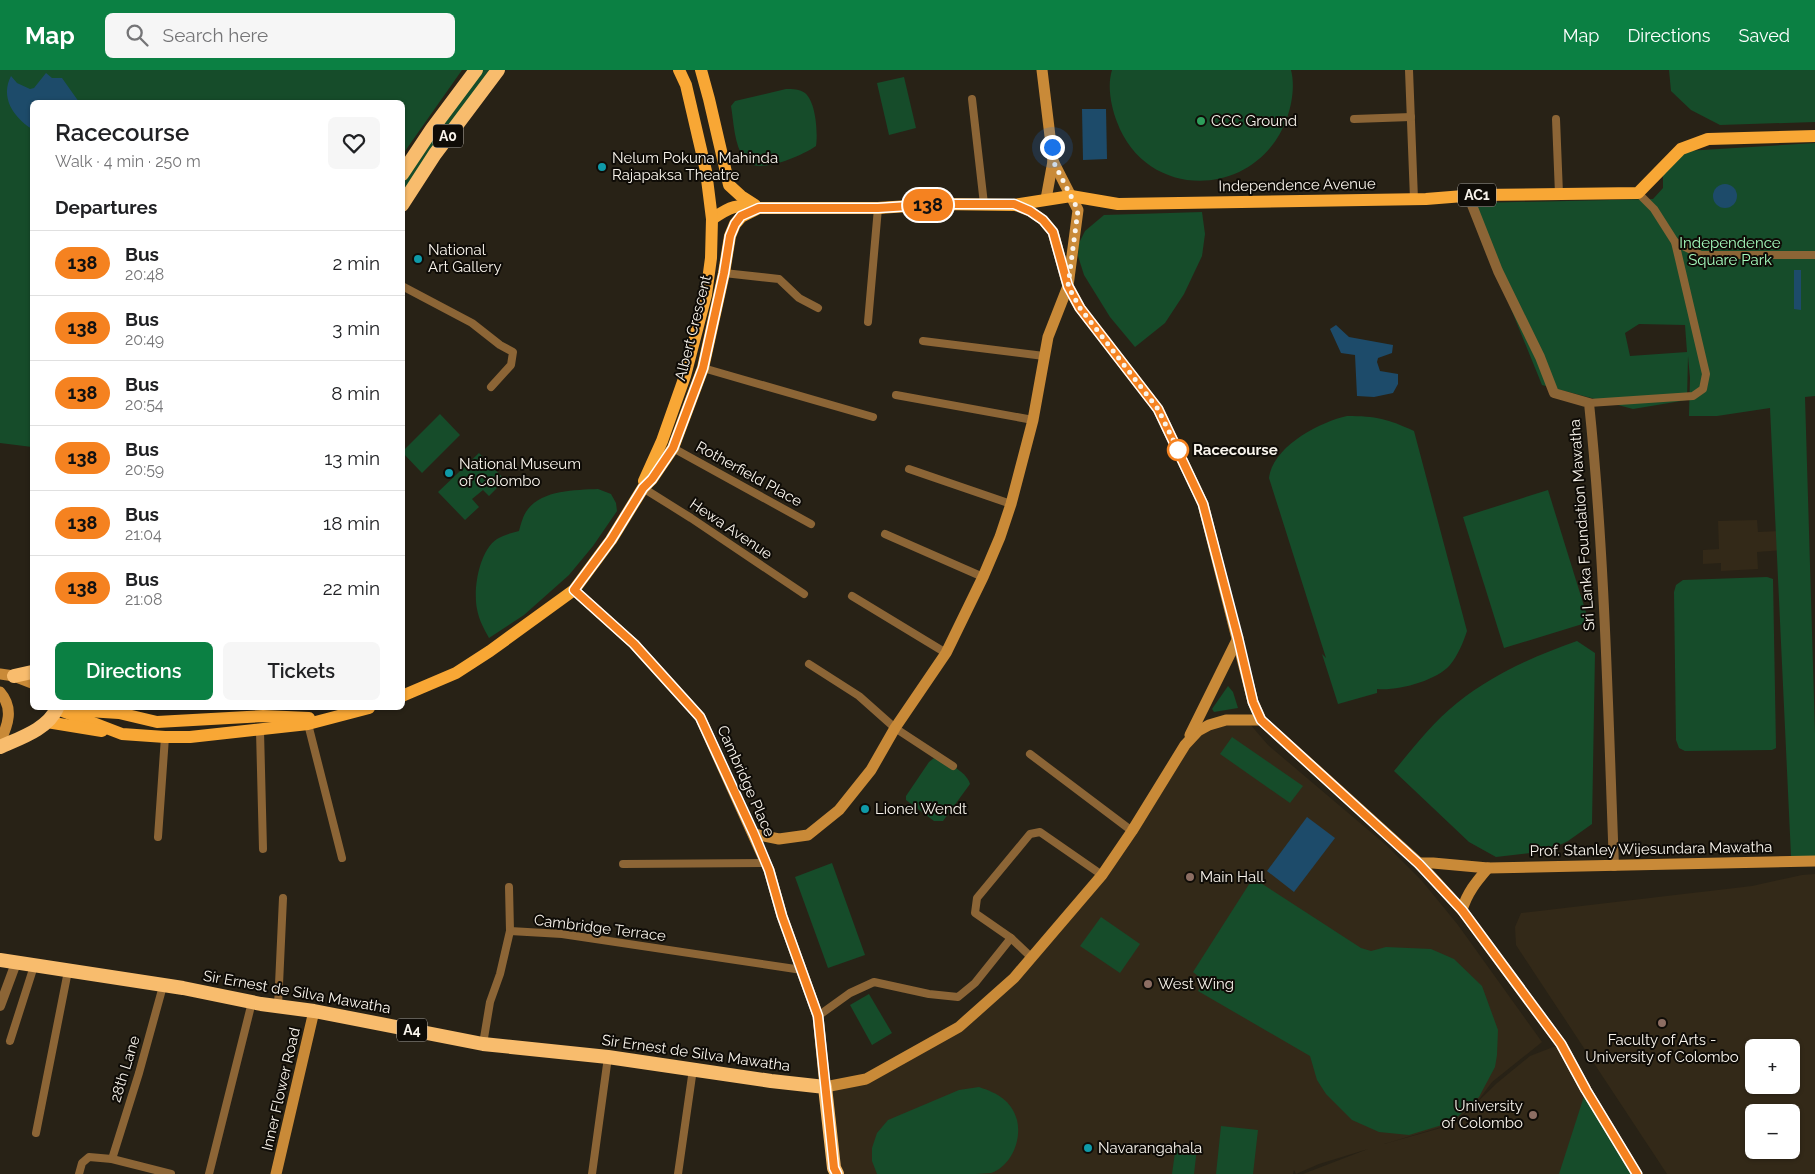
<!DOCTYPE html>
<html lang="en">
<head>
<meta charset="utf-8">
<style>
	:root { --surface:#fff; --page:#f6f6f6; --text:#202124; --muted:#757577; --line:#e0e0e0; --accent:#0b8043 }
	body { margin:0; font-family:Raleway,sans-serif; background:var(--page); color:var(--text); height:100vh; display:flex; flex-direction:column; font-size:19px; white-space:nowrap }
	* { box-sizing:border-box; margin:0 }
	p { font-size:16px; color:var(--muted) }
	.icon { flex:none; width:28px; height:28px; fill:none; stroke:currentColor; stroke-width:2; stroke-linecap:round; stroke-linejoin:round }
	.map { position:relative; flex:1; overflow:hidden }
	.sheet { position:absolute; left:30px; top:30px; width:375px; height:610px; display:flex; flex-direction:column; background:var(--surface); border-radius:8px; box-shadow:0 1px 4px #0004 }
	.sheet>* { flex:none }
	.badge { padding:0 10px; border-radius:16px; font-size:18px; line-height:32px }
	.buttons { position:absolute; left:1745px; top:969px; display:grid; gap:10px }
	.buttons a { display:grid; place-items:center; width:55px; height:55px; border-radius:8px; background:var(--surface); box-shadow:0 1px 4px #0004; font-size:25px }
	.you { position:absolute; width:25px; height:25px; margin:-12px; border:4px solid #fff; border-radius:50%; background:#1a73e8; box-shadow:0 0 0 8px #1a73e833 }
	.map>.badge { position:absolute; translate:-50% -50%; box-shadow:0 0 0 2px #fff }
	h2 { padding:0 25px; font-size:19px; line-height:45px }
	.round { display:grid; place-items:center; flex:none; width:52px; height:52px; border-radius:8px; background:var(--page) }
	.summary { display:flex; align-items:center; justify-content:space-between; height:85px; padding:0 25px }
	h1 { font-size:24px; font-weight:600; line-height:38px }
	.button { display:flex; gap:10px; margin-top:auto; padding:10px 25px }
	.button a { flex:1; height:58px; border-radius:8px; background:var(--accent); color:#fff; font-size:20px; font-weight:600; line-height:58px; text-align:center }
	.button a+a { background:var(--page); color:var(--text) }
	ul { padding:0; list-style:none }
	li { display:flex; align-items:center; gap:15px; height:65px; padding:0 25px; border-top:1px solid var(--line) }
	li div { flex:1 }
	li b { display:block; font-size:19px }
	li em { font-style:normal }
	li .badge { min-width:55px; font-weight:700; text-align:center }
	header { display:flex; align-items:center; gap:30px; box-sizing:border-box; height:70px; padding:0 25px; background:var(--accent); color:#fff }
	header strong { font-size:24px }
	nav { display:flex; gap:28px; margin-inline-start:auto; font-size:18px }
	.search { width:350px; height:45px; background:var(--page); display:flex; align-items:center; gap:12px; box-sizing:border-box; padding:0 18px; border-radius:8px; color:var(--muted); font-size:19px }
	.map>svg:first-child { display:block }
	.built { fill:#332918; fill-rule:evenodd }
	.green { fill:#164c2a; fill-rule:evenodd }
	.water { fill:#1d4b6a }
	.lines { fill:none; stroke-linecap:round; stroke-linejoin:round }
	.minor { stroke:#8c6536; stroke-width:8 }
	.tertiary { stroke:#8c6536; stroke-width:10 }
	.secondary { stroke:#c98a38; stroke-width:11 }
	.primary { stroke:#f8a735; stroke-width:12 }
	.trunk { stroke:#f8bc6d; stroke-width:14 }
	.line-casing { stroke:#fff; stroke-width:11 }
	.line { stroke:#f58220; stroke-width:8 }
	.walk { stroke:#f9f4ec; stroke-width:5; stroke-dasharray:0 9 }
	.leisure-dot { fill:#2e9e5b; stroke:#0f0c07; stroke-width:2 }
	.culture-dot { fill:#0f9aa8; stroke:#0f0c07; stroke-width:2 }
	.stop-dot { fill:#fff; stroke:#f58220; stroke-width:2.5 }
	.education-dot { fill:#8d6e63; stroke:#0f0c07; stroke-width:2 }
	.labels { text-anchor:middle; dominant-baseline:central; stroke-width:4; stroke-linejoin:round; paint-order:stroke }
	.shield { fill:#0f0c07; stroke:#b3aea7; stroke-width:1 }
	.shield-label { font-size:14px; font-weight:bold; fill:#f9f4ec }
	.poi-label { font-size:15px; fill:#f9f4ec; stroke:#0f0c07; text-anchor:start }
	.street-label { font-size:15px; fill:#f9f4ec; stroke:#0f0c07 }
	.park-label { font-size:15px; fill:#a5fcbd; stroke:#0f0c07 }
	.stop-label { font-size:15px; font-weight:bold; fill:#f9f4ec; stroke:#0f0c07; text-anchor:start }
</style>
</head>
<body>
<header>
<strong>Map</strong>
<div class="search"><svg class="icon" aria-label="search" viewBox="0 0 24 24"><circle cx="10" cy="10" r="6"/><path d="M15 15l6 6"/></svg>Search here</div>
<nav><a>Map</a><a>Directions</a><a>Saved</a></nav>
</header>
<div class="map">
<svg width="1815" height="1104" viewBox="0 0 1815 1104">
	<rect width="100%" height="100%" fill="#282216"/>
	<!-- built -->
	<g class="built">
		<polygon points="1757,450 1758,462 1783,461 1784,480 1757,482 1758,499 1721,501 1721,493 1703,494 1703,480 1719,479 1718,451"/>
		<polygon points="1249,653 1268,675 1386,775 1422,811 1458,855 1542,972 1492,1012 1480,1028 1454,1053 1384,1074 1455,1054 1497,1013 1530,986 1561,974 1637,1104 1303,1104 1368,1079 1319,1094 1296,1104 1294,1100 1293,1104 842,1104 840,1096 831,1019 961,960 1059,864 1188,677 1200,664 1226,654"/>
		<path d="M1815 804V1104H1667L1516 875 1515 857 1521 843 1752 816 1802 805ZM1754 978H1791V1015H1754ZM1754 1042H1791V1080H1754Z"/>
	</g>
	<!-- green -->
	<g class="green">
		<polygon points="0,0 462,0 403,84 402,32 32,32 32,377 0,373"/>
		<polygon points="482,0 489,0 403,123 403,114 420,86"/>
		<path d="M1112 0H1291C1295 15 1292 34 1287 48 1258 129 1147 133 1117 52 1111 37 1107 16 1112 0Z"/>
		<polygon points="1669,0 1815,0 1815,52 1720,55 1691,40 1671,21"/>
		<polygon points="904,7 916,58 889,65 877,13"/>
		<path d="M786 19C792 19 800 19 805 23 816 32 818 63 816 76 803 85 756 107 744 89 734 73 734 54 731 36L735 31Z"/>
		<path d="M1815 73V326L1805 327 1815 663V787L1791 786 1770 338 1717 346H1689L1690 308 1688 286 1687 330 1633 339 1542 315 1505 224 1474 133 1653 129 1663 118V105L1686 81ZM1639 254 1685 255 1687 282 1630 286 1625 263Z"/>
		<polygon points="1202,142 1205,164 1202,186 1184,224 1165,253 1135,277 1110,247 1084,205 1078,186 1079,173 1085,161 1104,145"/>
		<polygon points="440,344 460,365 422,403 403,383 403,381"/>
		<path d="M1347 346C1376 346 1388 349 1414 361L1467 561C1463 573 1458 585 1450 595 1436 611 1398 621 1377 619V623L1338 634 1322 584 1326 588 1269 408C1273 376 1320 352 1347 346Z"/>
		<polygon points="479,383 505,410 489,426 483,420 472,429 479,437 465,450 438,422"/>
		<path d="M598 419 611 424 616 433 617 441 593 476 569 505 524 545 489 568C484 559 479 550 477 539 473 519 479 481 497 469 503 465 511 463 519 461 521 454 523 445 528 439 543 420 575 420 598 419Z"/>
		<polygon points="1548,420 1589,552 1504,578 1463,447"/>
		<polygon points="1767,507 1773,509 1776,678 1772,680 1685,681 1679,678 1676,670 1674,522 1676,515 1683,510"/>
		<path d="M1577 571 1595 583 1592 754 1568 771 1547 781 1496 787 1469 772 1394 701C1413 678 1433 652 1457 633 1494 604 1532 587 1577 571Z"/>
		<polygon points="1228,616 1233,622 1238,638 1214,642 1212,639"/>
		<polygon points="1232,667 1303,716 1290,733 1220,684"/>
		<path d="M934 688C945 690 967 702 970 714L943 751H934L906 730V726L929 692Z"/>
		<polygon points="832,793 865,885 828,898 795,807"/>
		<polygon points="1253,808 1361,878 1371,881 1386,877 1431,879 1454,889 1482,916 1498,960 1497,985 1495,997 1479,1027 1452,1052 1409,1065 1379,1062 1352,1050 1326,1024 1317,1010 1310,986 1198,921 1204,911 1193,902"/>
		<polygon points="1101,847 1140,874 1120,903 1080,876"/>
		<polygon points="869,924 892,963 872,975 850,935"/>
		<path d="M979 1017C997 1023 1011 1030 1017 1050 1022 1070 1011 1096 991 1103 982 1104 970 1104 960 1104 933 1104 905 1104 877 1104L872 1091V1078L877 1063 888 1050 959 1020Z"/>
		<polygon points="1586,1020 1637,1104 1559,1104"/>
		<polygon points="1221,1056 1258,1060 1253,1104 1216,1104"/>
		<polygon points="1176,1075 1197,1078 1194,1104 1172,1104"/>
	</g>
	<!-- water -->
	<g class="water">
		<path d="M46 3 52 8H62L79 32H32V59C13 47 0 27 11 6L17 13 30 19 34 18Z"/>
		<polygon points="1082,39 1106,39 1107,89 1083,90"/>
		<circle cx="1725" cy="126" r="12"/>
		<polygon points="1794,200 1801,200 1801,240 1794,239"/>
		<polygon points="1336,255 1349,267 1393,275 1392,283 1378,288 1377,292 1380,301 1398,304 1398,314 1393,323 1374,327 1357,326 1355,285 1341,283 1330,259"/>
		<polygon points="1307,747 1335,768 1294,822 1267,801"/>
	</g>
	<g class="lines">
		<!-- minor -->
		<g class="minor">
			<polyline points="1409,0 1414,129"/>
			<polyline points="972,29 984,134"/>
			<polyline points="1354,49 1411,47"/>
			<polyline points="1556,49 1559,124"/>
			<polyline points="1638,123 1654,139 1675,172 1701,185 1815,185"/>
			<polyline points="724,203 779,209 799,228 818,238"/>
			<polyline points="402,216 472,253 500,275 513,282 511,295 491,317"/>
			<polyline points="868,252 878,138"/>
			<polyline points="923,271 1044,286"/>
			<polyline points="703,298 873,347"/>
			<polyline points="896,325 1033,350"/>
			<polyline points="1589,333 1693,326 1703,319 1706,304 1675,172"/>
			<polyline points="673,378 811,454"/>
			<polyline points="909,399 1011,434"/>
			<polyline points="643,418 691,448 804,524"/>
			<polyline points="885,464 983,507"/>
			<polyline points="852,526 946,583"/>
			<polyline points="809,594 859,626 895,658 953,696"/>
			<polyline points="308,654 342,788"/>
			<polyline points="260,661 263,779"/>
			<polyline points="1030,684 1132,761"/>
			<polyline points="158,767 165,667"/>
			<polyline points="623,794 766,793"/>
			<polyline points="509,817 510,861"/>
			<polyline points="1032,888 1011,868 975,843 977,828 1030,764 1040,762 1102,805"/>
			<polyline points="278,936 283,828"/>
			<polyline points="818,946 850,923 874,912 929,924 958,927 975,913 1011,868"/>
			<polyline points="10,971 34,896"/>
			<polyline points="483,974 490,932 500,904 510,861 562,864 802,900"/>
			<polyline points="36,1063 68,901"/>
			<polyline points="112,1089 139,1003 163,916"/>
			<polyline points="79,1104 82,1093 89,1087 112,1089 171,1104"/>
			<polyline points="209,1104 252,932"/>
			<polyline points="592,1104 608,987"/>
			<polyline points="678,1104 693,999"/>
		</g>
		<!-- tertiary -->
		<g class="tertiary">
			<path d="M1468 125 1498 201 1540 287 1554 323 1589 333C1605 487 1608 642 1614 796"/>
			<polyline points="0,936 16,893"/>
		</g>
		<!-- secondary -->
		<g class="secondary">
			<polyline points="1042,0 1053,91 1046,129"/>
			<polyline points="1014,135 1030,141 1043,150 1053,162 1068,216 1080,238 1158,339 1203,434 1253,632 1261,650 1419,793 1462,840 1561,974 1586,1020 1637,1104"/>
			<polyline points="574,520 634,574 700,647 769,800 782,846 818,946 825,1017 866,1009 959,957 1014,908 1102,805 1132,761 1185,675 1198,661 1209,655 1226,650 1261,650"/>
			<polyline points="0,604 14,606 32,613"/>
			<path d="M0 622C14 638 8 655 0 672"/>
			<polyline points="1190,665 1238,568"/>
			<polyline points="754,764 779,769 808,765 839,740 871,700 895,658 946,583 983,507 1000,467 1011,434 1033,350 1048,267 1068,216 1078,140 1053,91"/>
			<polyline points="1419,793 1433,793 1488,798 1815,791"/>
			<path d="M1462 840C1467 823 1476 812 1488 798"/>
			<polyline points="276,1104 314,941"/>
		</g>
		<!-- primary -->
		<g class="primary">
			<polyline points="701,0 709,29 729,115 741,126 755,135"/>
			<path d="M712 149C731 136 736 134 759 138H878L939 134 1014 135 1071 126 1118 134 1426 129 1476 125 1638 123 1681 79 1708 69 1815 66"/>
			<polyline points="644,411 662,371 685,306 706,225 711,188 712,149 706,101 686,15 679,0"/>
			<polyline points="402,626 456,603 490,581 574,520 591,497 611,470 643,418 652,409 673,378 703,298 724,203 730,166 735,154 741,147 759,138"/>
			<polyline points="75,638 88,641 119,643 157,652 263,646 309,648"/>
			<polyline points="57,639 122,664 165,667 190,667 308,654 369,638"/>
			<polyline points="47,652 102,661"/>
		</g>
		<!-- trunk -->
		<g class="trunk">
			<polyline points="402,104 432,59 476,0"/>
			<polyline points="402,135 435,84 498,0"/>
			<polyline points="14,606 32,602"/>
			<path d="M0 677C20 668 48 659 57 638"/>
			<polyline points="0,890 183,918 261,934 314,941 483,974 608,987 771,1011 825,1017 834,1098 837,1104"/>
		</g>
	</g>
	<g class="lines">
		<defs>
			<polyline id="line" points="837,1104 834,1098 818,946 782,846 769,800 754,764 700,647 634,574 574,520 611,470 643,418 652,409 673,378 703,298 724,203 730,166 735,154 741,146 759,138 878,138 939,134 1014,134 1030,141 1043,150 1053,162 1068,216 1080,238 1158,339 1203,434 1238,568 1253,632 1261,650 1419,794 1462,840 1561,974 1586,1020 1637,1104"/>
		</defs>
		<!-- line casing -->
		<use href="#line" class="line-casing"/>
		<!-- line -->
		<use href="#line" class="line"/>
		<!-- walk -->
		<polyline class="walk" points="1052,77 1053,91 1078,140 1068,216 1080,238 1158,339 1178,380"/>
	</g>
	<!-- markers -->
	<circle class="leisure-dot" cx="1201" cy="51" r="5"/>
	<g class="culture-dot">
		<circle cx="602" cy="97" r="5"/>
		<circle cx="418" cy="189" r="5"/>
		<circle cx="449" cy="403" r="5"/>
		<circle cx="865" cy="739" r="5"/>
		<circle cx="1088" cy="1078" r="5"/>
	</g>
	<circle class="stop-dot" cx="1178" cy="380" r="10"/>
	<g class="education-dot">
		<circle cx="1190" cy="807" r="5"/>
		<circle cx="1148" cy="914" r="5"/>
		<circle cx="1662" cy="953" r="5"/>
		<circle cx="1533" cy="1045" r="5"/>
	</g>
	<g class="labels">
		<!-- shield labels -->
		<g class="shield">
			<rect x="433" y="54.5" width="30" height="23" rx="4"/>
			<rect x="1458" y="113.5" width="38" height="23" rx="4"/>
			<rect x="397" y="948.5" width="30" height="23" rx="4"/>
		</g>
		<g class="shield-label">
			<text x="448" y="66">A0</text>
			<text x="1477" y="125">AC1</text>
			<text x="412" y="960">A4</text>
		</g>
		<!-- poi labels -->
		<g class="poi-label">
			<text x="1211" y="51">CCC Ground</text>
			<text x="612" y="88">Nelum Pokuna Mahinda<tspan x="612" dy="17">Rajapaksa Theatre</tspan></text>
			<text x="428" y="180">National<tspan x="428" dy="17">Art Gallery</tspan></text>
			<text x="459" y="394">National Museum<tspan x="459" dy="17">of Colombo</tspan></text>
			<text x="875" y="739">Lionel Wendt</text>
			<text x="1200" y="807">Main Hall</text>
			<text x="1158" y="914">West Wing</text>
			<text x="1662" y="970" text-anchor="middle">Faculty of Arts -<tspan x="1662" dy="17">University of Colombo</tspan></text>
			<text x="1523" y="1036" text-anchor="end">University<tspan x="1523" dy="17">of Colombo</tspan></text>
			<text x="1098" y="1078">Navarangahala</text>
		</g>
		<!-- street labels -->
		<g class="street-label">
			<text transform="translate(1297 115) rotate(-1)">Independence Avenue</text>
			<text transform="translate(693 258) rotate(-76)">Albert Crescent</text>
			<text transform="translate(749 404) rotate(29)">Rotherfield Place</text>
			<text transform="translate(1582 455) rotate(-94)">Sri Lanka Foundation Mawatha</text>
			<text transform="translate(731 459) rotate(34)">Hewa Avenue</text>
			<text transform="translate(746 711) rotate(66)">Cambridge Place</text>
			<text transform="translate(1651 779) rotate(-1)">Prof. Stanley Wijesundara Mawatha</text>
			<text transform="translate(600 858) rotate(7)">Cambridge Terrace</text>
			<text transform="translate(297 922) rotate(10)">Sir Ernest de Silva Mawatha</text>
			<text transform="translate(696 983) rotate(8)">Sir Ernest de Silva Mawatha</text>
			<text transform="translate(125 999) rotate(-73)">28th Lane</text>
			<text transform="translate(281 1019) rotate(-77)">Inner Flower Road</text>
		</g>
		<!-- park labels -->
		<g class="park-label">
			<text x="1730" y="173">Independence<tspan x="1730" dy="17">Square Park</tspan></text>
		</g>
		<!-- stop labels -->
		<g class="stop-label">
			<text x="1193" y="380">Racecourse</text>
		</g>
	</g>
</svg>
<div class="buttons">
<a>+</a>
<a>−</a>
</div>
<div class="you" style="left:1052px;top:77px"></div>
<b class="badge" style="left:928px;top:135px;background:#f58220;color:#111">138</b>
<section class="sheet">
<div class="summary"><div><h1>Racecourse</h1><p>Walk · 4 min · 250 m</p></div><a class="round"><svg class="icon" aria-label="heart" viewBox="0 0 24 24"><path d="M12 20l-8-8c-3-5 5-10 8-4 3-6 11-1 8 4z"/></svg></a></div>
<h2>Departures</h2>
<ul>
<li><span class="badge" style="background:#f58220;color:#111">138</span><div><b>Bus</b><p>20:48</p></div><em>2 min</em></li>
<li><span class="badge" style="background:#f58220;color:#111">138</span><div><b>Bus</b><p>20:49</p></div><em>3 min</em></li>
<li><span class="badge" style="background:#f58220;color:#111">138</span><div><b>Bus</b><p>20:54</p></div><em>8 min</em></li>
<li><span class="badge" style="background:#f58220;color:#111">138</span><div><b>Bus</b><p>20:59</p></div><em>13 min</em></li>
<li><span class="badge" style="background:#f58220;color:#111">138</span><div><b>Bus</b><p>21:04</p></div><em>18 min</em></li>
<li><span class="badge" style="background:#f58220;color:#111">138</span><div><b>Bus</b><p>21:08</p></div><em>22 min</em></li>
</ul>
<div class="button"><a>Directions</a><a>Tickets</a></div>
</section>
</div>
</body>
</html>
